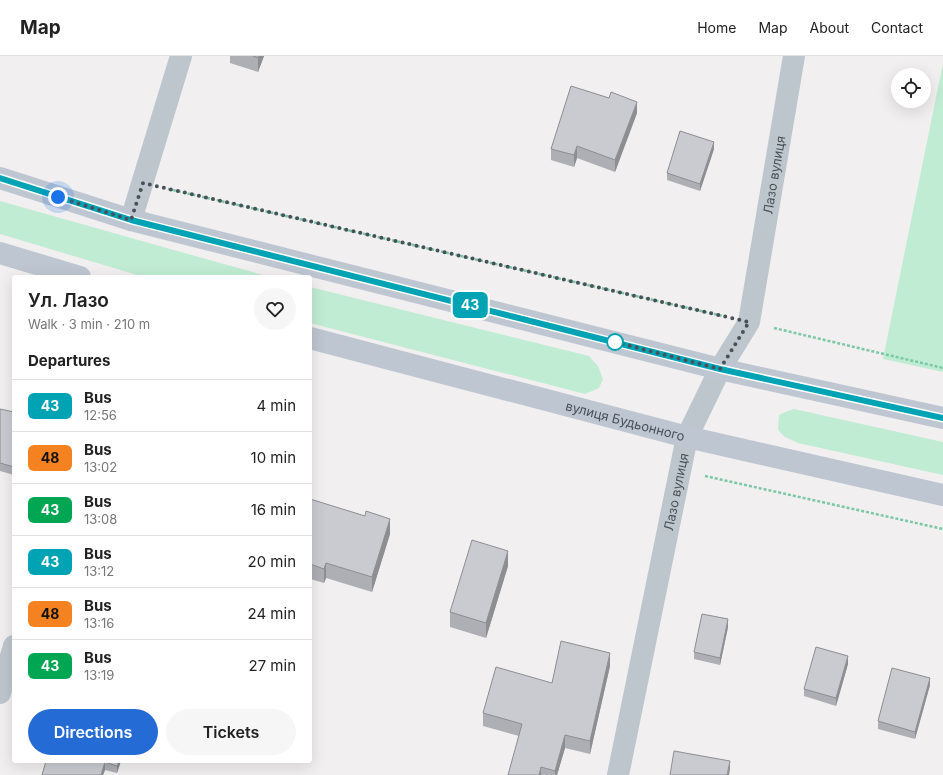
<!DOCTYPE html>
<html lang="en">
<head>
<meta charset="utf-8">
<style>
	:root { --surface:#fff; --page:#f6f6f6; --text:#222; --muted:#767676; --line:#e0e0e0; --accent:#256bd5 }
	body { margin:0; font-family:Inter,sans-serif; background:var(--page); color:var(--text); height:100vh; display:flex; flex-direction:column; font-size:15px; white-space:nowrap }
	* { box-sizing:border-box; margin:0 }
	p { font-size:13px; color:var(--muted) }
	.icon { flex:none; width:22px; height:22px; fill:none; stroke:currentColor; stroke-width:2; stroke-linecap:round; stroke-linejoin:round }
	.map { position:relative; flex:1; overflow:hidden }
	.details { position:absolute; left:12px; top:219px; width:300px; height:488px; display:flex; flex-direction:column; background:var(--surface); border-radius:4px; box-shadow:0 4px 16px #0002 }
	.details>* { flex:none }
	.badge { padding:0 8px; border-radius:6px; font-size:14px; line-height:26px }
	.controls { position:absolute; left:891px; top:12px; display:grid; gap:8px }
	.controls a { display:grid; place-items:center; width:40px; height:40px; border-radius:50%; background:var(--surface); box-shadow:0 4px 16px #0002; font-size:20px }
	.you { position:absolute; width:20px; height:20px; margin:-10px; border:3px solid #fff; border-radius:50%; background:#1a73e8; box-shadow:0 0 0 6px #1a73e833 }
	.map>.badge { position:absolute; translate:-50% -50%; box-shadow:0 0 0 2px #fff }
	h2 { padding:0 16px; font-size:15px; line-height:36px }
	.round { display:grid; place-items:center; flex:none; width:42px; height:42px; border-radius:21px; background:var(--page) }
	.headline { display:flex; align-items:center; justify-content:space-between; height:68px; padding:0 16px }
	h1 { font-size:19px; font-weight:600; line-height:30px }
	.cta { display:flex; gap:8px; margin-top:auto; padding:8px 16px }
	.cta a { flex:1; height:46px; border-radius:24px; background:var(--accent); color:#fff; font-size:16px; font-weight:600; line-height:46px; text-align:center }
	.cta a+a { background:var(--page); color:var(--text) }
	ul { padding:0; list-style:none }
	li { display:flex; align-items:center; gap:12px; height:52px; padding:0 16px; border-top:1px solid var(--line) }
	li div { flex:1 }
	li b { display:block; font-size:15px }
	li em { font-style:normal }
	li .badge { min-width:44px; font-weight:700; text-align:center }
	header { display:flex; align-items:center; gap:24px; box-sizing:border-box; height:56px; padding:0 20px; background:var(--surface); border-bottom:1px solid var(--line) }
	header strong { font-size:19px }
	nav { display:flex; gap:22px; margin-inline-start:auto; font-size:14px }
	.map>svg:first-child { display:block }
	.green { fill:#c0ecd3 }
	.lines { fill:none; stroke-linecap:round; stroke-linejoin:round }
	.path { stroke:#7ac8a4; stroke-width:2.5; stroke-dasharray:3 2; stroke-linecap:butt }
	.minor { stroke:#bec6cd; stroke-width:22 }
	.secondary { stroke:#bec6d1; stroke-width:22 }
	.wall { fill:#adafb4 }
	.shaded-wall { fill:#8d8e92 }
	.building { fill:#c9cbd1; stroke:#8d8e92 }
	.line-casing { stroke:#fff; stroke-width:9 }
	.line { stroke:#00a3b4; stroke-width:6 }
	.walk { stroke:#48515b; stroke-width:4; stroke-dasharray:0 7.2 }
	.stop-dot { fill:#fff; stroke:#00a3b4; stroke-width:2 }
	.labels { text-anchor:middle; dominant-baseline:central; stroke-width:3.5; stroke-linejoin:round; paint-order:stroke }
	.street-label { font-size:13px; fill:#48515b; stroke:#fff }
</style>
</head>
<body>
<header>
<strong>Map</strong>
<nav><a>Home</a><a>Map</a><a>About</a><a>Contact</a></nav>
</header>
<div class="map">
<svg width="943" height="719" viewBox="0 0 943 719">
	<rect width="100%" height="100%" fill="#f1efef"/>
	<!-- green -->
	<g class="green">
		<polygon points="943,7 943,316 883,303"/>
		<path d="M0 145C90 170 180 196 270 221H144L0 178Z"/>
		<polygon points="310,231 589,300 598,310 603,323 599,332 585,338 310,267"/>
		<polygon points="794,353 943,386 943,419 798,387 785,381 778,374 779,359 785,356"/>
	</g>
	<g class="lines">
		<!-- path -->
		<g class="path">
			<polyline points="168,133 723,260"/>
			<polyline points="774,272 943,312"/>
			<polyline points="705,420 943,473"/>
		</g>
		<!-- minor -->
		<g class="minor">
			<polyline points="131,164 181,0"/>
			<polyline points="0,637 14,590"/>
			<path id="s1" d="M618 719 687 381 720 313 749 266 794 0"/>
		</g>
		<!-- secondary -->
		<g class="secondary">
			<polyline points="0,122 131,164 720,313 943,362"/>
			<polyline points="0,197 80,221"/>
			<path id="s2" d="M310 282 687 381 943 439"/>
		</g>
	</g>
	<!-- wall -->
	<g class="wall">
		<polygon points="230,0 264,0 258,16 230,7"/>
		<polygon points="637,57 615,116 577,102 574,111 551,104 551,93"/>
		<polygon points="714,93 700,135 667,124 667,117"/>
		<polygon points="0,353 14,356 14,419 0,415"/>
		<polygon points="310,443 390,478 372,536 326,522 324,527 310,523"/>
		<polygon points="508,510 486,582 450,571 450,556"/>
		<polygon points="728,571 720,609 694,603 694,596"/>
		<polygon points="848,608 836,650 804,640 804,633"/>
		<polygon points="610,610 590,698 565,692 557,719 508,719 519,680 483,670 483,657 552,627"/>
		<polygon points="930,629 915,683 878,673 878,665"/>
		<polygon points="46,705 121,705 117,717 105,714 103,719 42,719"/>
	</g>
	<!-- shaded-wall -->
	<g class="shaded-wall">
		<polygon points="259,0 264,0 258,16 258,2"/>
		<polygon points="637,46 637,57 615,116 615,104"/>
		<polygon points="714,86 714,93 700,135 700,128"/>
		<polygon points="577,90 577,102 574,111 574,99"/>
		<polygon points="390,463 390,478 372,536 372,521"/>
		<polygon points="508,495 508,510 486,582 486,567"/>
		<polygon points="326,507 326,522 324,527 324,513"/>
		<polygon points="728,563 728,571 720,609 720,602"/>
		<polygon points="610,597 610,610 590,698 590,685"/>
		<polygon points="848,600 848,608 836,650 836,642"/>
		<polygon points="930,622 930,629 915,683 915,676"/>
		<polygon points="565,679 565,692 557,719 555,719 555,715"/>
		<polygon points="119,705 121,705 117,717 117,710"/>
		<polygon points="730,705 730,713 729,719 727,719"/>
		<polygon points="105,706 105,714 103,719 101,719"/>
		<polygon points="541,711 541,719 539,719"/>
	</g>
	<!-- building -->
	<g class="building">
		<polygon points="253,0 259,0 258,2"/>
		<polygon points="571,30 609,42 611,36 637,46 615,104 577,90 574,99 551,93"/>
		<polygon points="680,75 714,86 700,128 667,117"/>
		<polygon points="0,353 14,356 14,411 0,407"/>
		<polygon points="310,443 365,460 366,455 390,463 372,521 326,507 324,513 310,508"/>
		<polygon points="472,484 508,495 486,567 450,556"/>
		<polygon points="702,558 728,563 720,602 694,596"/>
		<polygon points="561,585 610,597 590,685 565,679 555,715 541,711 539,719 508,719 522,668 483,657 496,611 552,627"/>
		<polygon points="816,591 848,600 836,642 804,633"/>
		<polygon points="892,612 930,622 915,676 878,665"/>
		<polygon points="674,695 730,705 727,719 670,719"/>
		<polygon points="46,705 119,705 117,710 105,706 101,719 42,719"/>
	</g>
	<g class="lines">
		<defs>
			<polyline id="line" points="0,122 131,164 720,313 943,362"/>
		</defs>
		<!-- line casing -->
		<use href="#line" class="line-casing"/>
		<!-- line -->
		<use href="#line" class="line"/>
		<!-- walk -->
		<polyline class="walk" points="58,141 131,164 143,127 749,266 720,313 611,285 615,286"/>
	</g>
	<!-- markers -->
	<circle class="stop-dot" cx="615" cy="286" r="8"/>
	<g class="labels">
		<!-- street labels -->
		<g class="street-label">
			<text stroke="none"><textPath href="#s1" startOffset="625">Лазо вулиця</textPath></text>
			<text stroke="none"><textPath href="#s2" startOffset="326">вулиця Будьонного</textPath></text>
			<text stroke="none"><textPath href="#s1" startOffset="289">Лазо вулиця</textPath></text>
		</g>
	</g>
</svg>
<div class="controls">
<a><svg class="icon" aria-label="locate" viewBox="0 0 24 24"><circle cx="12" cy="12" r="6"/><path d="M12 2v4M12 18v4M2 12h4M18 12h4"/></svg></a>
</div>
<div class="you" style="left:58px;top:141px"></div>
<b class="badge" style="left:470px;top:249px;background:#00a3b4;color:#fff">43</b>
<section class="details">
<div class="headline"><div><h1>Ул. Лазо</h1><p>Walk · 3 min · 210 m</p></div><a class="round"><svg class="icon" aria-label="heart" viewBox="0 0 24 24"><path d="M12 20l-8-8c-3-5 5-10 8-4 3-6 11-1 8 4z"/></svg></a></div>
<h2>Departures</h2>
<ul>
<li><span class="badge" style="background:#00a3b4;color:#fff">43</span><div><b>Bus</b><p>12:56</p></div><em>4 min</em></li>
<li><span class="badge" style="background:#f58220;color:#111">48</span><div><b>Bus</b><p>13:02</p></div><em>10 min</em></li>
<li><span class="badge" style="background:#00a651;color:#fff">43</span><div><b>Bus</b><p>13:08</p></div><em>16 min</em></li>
<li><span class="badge" style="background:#00a3b4;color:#fff">43</span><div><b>Bus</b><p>13:12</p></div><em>20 min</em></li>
<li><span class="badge" style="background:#f58220;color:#111">48</span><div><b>Bus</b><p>13:16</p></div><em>24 min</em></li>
<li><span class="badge" style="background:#00a651;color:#fff">43</span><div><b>Bus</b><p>13:19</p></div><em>27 min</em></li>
</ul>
<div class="cta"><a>Directions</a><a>Tickets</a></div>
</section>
</div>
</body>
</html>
